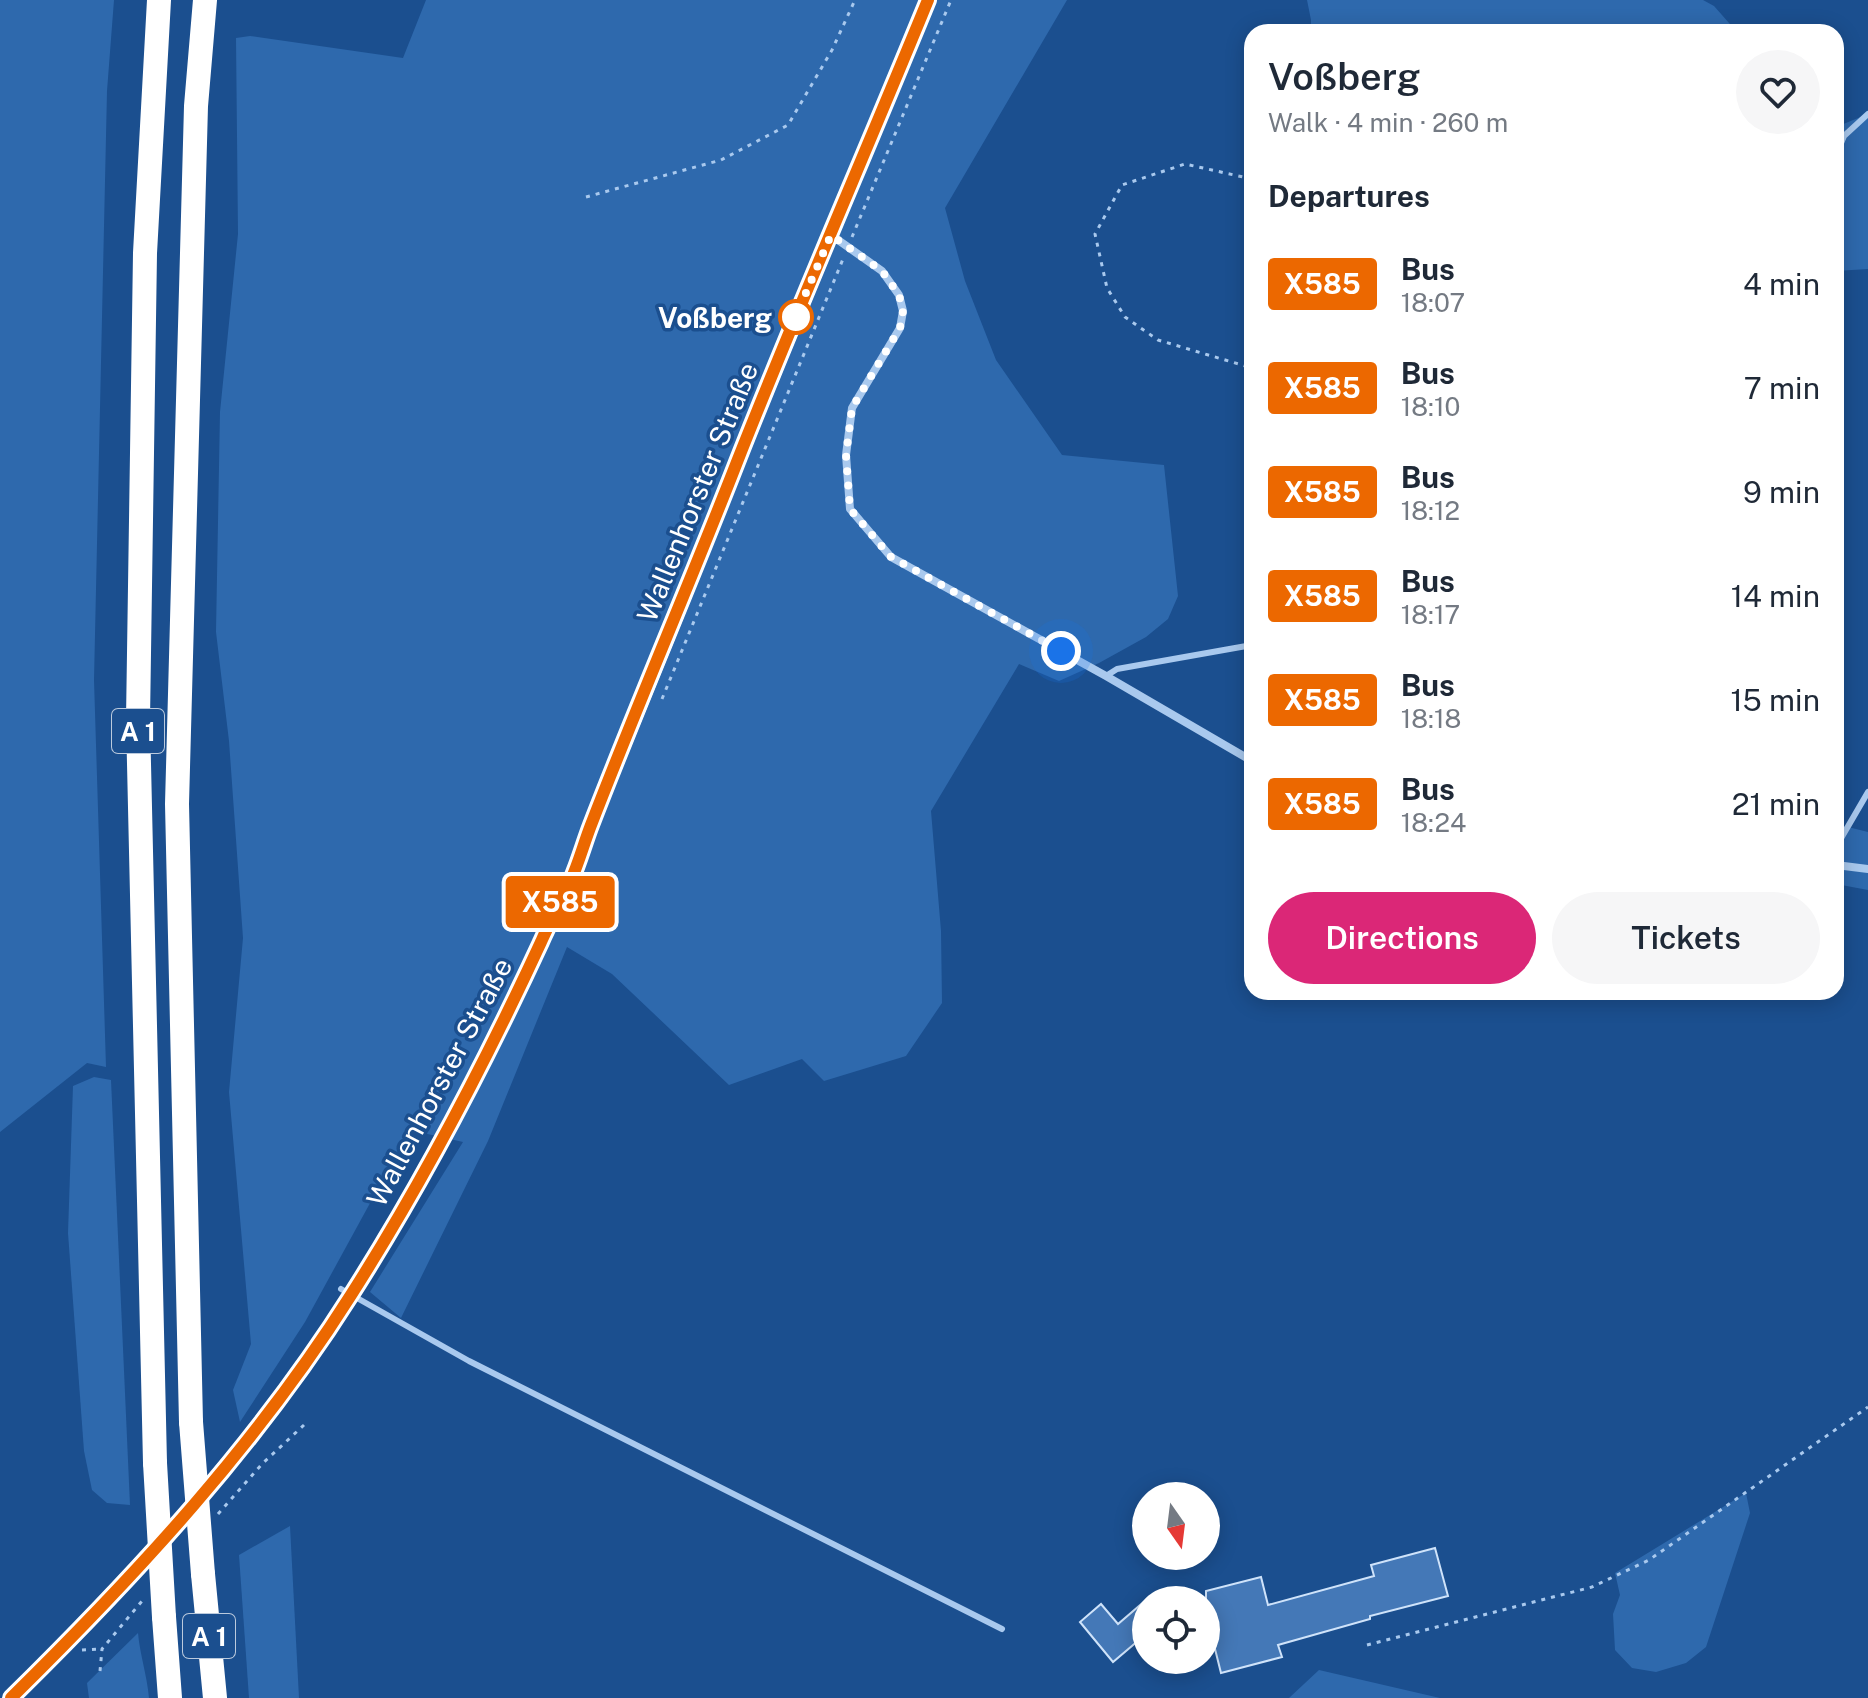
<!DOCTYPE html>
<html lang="en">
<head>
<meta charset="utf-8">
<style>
	:root { --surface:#fff; --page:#f6f6f7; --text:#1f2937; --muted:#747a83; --accent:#db2777 }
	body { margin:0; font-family:"Public Sans",sans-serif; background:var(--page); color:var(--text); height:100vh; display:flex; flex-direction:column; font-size:30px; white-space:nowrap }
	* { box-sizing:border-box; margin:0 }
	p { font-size:26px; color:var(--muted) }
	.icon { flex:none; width:44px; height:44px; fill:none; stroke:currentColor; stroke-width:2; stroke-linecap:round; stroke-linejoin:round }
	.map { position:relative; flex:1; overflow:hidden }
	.side { position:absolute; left:1244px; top:24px; width:600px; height:976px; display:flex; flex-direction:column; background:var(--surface); border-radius:24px; box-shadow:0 4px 20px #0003 }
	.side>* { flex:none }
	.badge { padding:0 16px; border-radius:6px; font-size:28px; line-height:52px }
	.needle { width:52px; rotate:166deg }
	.tools { position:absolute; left:1132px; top:1482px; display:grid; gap:16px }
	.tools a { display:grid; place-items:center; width:88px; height:88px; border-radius:50%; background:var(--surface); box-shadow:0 4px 20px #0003; font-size:40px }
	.you { position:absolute; width:40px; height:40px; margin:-20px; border:6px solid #fff; border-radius:50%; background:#1a73e8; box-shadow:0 0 0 12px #1a73e833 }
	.map>.badge { position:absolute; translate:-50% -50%; box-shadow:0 0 0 4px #fff }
	h2 { padding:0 24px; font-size:30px; line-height:72px }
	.round { display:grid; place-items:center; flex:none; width:84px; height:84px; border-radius:42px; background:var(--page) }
	.head { display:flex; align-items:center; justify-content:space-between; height:136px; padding:0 24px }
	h1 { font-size:38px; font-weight:600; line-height:60px }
	.cta { display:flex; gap:16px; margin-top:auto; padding:16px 24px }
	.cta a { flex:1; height:92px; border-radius:48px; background:var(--accent); color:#fff; font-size:32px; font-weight:600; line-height:92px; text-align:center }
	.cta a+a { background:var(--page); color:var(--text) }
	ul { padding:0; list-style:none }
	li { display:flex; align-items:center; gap:24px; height:104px; padding:0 24px }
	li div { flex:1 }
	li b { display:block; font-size:30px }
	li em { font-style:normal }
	li .badge { min-width:88px; font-weight:700; text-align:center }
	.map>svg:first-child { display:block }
	.green { fill:#2e69ad }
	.building { fill:#4478b7; stroke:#cfe3fa; stroke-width:2 }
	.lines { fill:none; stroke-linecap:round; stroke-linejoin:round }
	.path { stroke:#a9c9ee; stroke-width:3; stroke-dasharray:4 6; stroke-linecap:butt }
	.lane { stroke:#a9c9ee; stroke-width:6 }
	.street { stroke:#a9c9ee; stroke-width:8 }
	.secondary { stroke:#d6e6fa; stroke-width:16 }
	.highway { stroke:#fff; stroke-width:24 }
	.highway-bridge { stroke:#fff; stroke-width:24 }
	.line-casing { stroke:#fff; stroke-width:18 }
	.line { stroke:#ec6800; stroke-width:12 }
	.walk { stroke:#fff; stroke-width:8; stroke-dasharray:0 14.4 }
	.stop-dot { fill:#fff; stroke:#ec6800; stroke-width:4 }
	.labels { text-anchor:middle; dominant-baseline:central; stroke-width:7; stroke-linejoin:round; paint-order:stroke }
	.shield { fill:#1b4f8f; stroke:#bbcadd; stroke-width:2 }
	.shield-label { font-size:26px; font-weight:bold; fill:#fff }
	.stop-label { font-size:28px; font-weight:bold; fill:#fff; stroke:#1b4f8f; text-anchor:end }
	.street-label { font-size:28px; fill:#fff; stroke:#1b4f8f }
</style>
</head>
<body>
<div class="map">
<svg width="1868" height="1698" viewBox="0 0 1868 1698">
	<rect width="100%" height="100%" fill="#1b4f8f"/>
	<!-- green -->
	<g class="green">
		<polygon points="0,0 114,0 107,91 94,680 106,1067 87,1063 0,1132"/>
		<polygon points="426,0 1067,0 945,208 965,281 996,360 1062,455 1164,465 1178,596 1168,619 1146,637 1099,663 1059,681 1019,664 931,811 941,931 942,1003 906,1056 824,1081 802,1059 729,1085 612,974 567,947 488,1141 401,1318 370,1292 463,1142 410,1130 305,1322 240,1422 233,1390 251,1344 229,1092 243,938 229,741 216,632 220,412 238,234 236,38 250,36 403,58"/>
		<polygon points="1307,0 1703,0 1714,6 1737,32 1311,32 1311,20"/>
		<polygon points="1868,114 1868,269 1836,271 1836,127"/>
		<polygon points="1836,824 1868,832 1868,890 1836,884"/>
		<polygon points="94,1077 111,1080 130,1505 107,1503 92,1490 84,1451 68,1233 73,1086"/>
		<polygon points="1746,1493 1750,1513 1706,1647 1686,1663 1656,1672 1632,1668 1615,1650 1613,1614 1620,1595 1615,1573"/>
		<polygon points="290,1526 299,1698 249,1698 239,1555"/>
		<path d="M138 1633C140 1655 147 1675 149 1698H89L87 1683Z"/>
		<polygon points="1319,1670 1440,1698 1289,1698"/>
	</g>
	<!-- building -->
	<g class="building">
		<polygon points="1435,1548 1448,1596 1370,1616 1370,1619 1278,1645 1282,1657 1221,1673 1206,1613 1206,1591 1261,1577 1268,1605 1374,1576 1371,1565"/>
		<polygon points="1146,1600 1146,1634 1113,1662 1080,1622 1101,1604 1118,1624"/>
	</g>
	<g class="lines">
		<!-- path -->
		<g class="path">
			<polyline points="1252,179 1185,164 1122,185 1095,234 1107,288 1125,317 1158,340 1252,368"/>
			<polyline points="586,197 721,160 788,125 832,50 855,0"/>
			<polyline points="852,237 951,0"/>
			<polyline points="662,699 843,259"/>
			<polyline points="218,1514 262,1464 304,1425"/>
			<polyline points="1367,1645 1592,1587 1649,1560 1868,1407"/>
			<polyline points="82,1650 102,1649"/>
			<polyline points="100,1671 102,1649 142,1601"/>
		</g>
		<!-- lane -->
		<g class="lane">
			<polyline points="1836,155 1844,136 1868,114"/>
			<polyline points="1106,676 1117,669 1252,645"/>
			<polyline points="1836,847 1868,792"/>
			<polyline points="341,1289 469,1361 1002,1629"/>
		</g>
		<!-- street -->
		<g class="street">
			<polyline points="831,235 882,271 899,295 903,311 900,328 852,408 846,455 850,509 891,557 1106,676 1252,761"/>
			<polyline points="1836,865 1868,869"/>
		</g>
		<!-- secondary -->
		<path class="secondary" d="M11 1698C136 1574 257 1444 351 1295 421 1184 482 1069 537 950 548 927 561 904 571 880 580 859 586 837 594 816 640 704 686 592 730 480 794 319 862 160 928 0"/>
		<!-- highway -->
		<g class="highway">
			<polyline points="191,1422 177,804 196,106 205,0"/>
			<polyline points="155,1463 138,720 145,253 159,0"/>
			<polyline points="203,1574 215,1698"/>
			<polyline points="164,1617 170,1698"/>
		</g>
		<!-- highway-bridge -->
		<g class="highway-bridge">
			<polyline points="191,1422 203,1574"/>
			<polyline points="155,1463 164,1617"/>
		</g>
	</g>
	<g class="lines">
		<defs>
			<path id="line" d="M11 1698C137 1574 257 1444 351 1295 423 1182 485 1063 541 942 550 921 562 901 571 880 579 862 584 843 591 825 638 703 690 583 737 462 798 307 865 154 928 0"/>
		</defs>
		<!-- line casing -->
		<use href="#line" class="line-casing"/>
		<!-- line -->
		<use href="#line" class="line"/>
		<!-- walk -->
		<polyline class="walk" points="796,317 795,318 831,235 882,271 899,295 903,311 900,328 852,408 846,455 850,509 891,557 1061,651"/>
	</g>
	<!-- markers -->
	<circle class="stop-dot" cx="796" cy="317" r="16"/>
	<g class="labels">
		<!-- shield labels -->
		<g class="shield">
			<rect x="112" y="709" width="52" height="44" rx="6"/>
			<rect x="183" y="1614" width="52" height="44" rx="6"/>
		</g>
		<g class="shield-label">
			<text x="138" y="731">A 1</text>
			<text x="209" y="1636">A 1</text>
		</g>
		<!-- stop labels -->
		<g class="stop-label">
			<text x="772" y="317">Voßberg</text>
		</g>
		<!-- street labels -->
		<g class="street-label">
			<text transform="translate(697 492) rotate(-68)">Wallenhorster Straße</text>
			<text transform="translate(439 1082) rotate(-62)">Wallenhorster Straße</text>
		</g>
	</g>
</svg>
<div class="tools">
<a><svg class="needle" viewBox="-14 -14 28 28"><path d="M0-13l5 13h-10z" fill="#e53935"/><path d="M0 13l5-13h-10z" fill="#747a83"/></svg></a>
<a><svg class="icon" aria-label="locate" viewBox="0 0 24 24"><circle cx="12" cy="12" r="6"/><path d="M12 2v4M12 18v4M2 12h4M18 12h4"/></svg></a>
</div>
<div class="you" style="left:1061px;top:651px"></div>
<b class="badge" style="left:560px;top:902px;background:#ec6800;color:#fff">X585</b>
<section class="side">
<div class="head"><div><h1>Voßberg</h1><p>Walk · 4 min · 260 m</p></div><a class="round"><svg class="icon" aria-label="heart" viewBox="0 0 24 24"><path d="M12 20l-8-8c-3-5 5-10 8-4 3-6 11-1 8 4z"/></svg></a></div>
<h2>Departures</h2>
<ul>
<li><span class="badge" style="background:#ec6800;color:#fff">X585</span><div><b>Bus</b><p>18:07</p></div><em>4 min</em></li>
<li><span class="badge" style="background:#ec6800;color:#fff">X585</span><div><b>Bus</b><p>18:10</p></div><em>7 min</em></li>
<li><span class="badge" style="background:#ec6800;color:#fff">X585</span><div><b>Bus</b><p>18:12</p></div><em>9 min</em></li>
<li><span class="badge" style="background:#ec6800;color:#fff">X585</span><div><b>Bus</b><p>18:17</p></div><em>14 min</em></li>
<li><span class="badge" style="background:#ec6800;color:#fff">X585</span><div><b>Bus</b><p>18:18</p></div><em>15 min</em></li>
<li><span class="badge" style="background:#ec6800;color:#fff">X585</span><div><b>Bus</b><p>18:24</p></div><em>21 min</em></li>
</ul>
<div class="cta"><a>Directions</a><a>Tickets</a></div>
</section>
</div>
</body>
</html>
